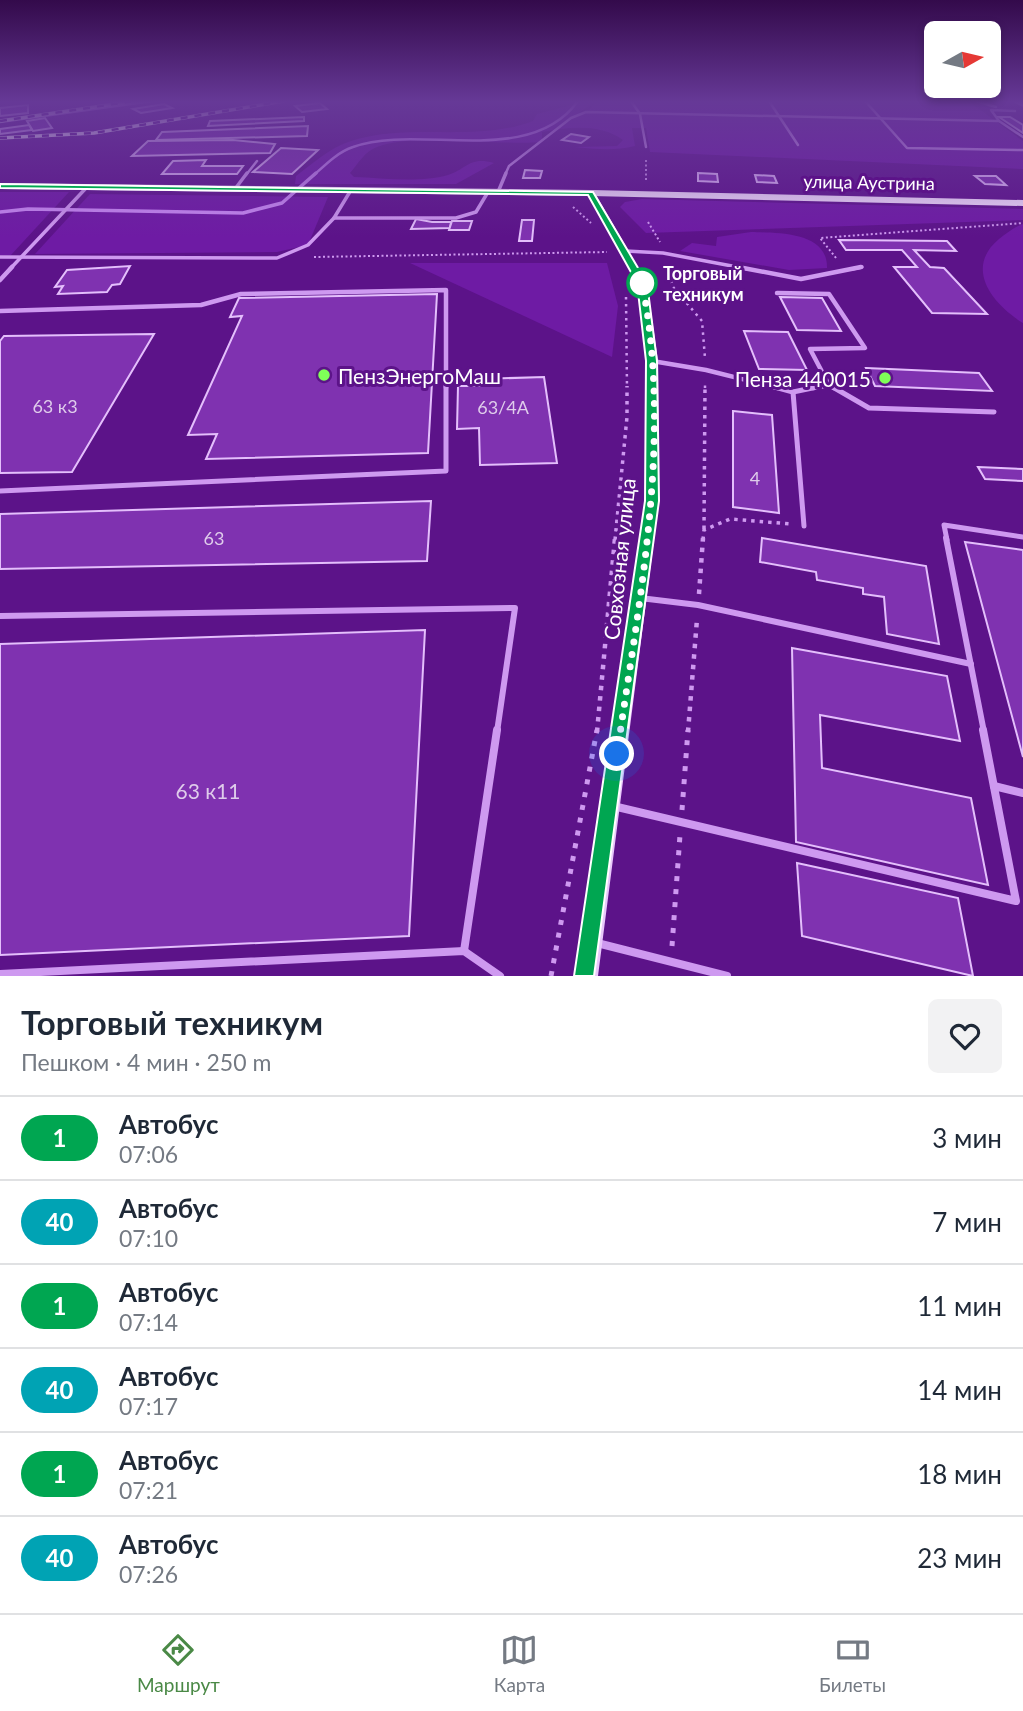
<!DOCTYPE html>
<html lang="ru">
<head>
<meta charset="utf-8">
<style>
	:root { --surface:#fff; --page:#f2f2f3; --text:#1f2937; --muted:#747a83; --line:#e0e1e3; --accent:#4a8946 }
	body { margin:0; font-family:Lato,sans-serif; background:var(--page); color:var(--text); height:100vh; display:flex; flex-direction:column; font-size:26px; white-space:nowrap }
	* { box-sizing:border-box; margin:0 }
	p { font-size:23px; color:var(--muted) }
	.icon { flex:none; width:38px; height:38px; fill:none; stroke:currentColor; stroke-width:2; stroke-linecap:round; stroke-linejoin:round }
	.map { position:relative; height:976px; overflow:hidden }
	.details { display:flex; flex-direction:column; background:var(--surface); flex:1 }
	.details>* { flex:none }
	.badge { padding:0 14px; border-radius:23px; font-size:24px; line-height:46px }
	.needle { width:46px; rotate:82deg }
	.controls { position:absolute; left:924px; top:21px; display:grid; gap:14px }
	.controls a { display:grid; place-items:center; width:77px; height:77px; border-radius:10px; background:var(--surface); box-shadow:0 4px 10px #0003; font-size:35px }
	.you { position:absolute; width:35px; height:35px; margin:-18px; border:5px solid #fff; border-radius:50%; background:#1a73e8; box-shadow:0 0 0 10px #1a73e833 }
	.map>.badge { position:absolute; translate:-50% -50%; box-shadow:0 0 0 4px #fff }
	.round { display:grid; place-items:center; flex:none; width:74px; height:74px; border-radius:10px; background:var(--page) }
	.summary { display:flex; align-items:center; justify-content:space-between; height:119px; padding:0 21px }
	h1 { font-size:33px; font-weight:700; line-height:52px }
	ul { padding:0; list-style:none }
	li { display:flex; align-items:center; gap:21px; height:84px; padding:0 21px; border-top:2px solid var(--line) }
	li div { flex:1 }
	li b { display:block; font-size:26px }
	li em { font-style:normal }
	li .badge { min-width:77px; font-weight:700; text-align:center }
	.tabs { display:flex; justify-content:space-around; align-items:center; height:98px; border-top:2px solid var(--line); background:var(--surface); font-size:19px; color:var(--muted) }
	.tabs a { display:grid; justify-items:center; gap:4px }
	.tabs .on { color:var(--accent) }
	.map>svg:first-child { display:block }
	.green { fill:#6e1ba4 }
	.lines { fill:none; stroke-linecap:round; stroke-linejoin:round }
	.stream-far1 { stroke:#c98bf4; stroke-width:2.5 }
	.stream { stroke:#c98bf4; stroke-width:3.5 }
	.building { fill:#7f32b0; stroke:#e4bffc; stroke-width:2 }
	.path-far4 { stroke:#ce99f0; stroke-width:2; stroke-dasharray:2 2.5; stroke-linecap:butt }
	.path-far3 { stroke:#ce99f0; stroke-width:2.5; stroke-dasharray:2.5 4.5; stroke-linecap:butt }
	.path-far2 { stroke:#ce99f0; stroke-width:3.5; stroke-dasharray:3.5 5; stroke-linecap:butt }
	.path-far1 { stroke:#ce99f0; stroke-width:4.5; stroke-dasharray:4.5 6; stroke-linecap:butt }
	.path { stroke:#ce99f0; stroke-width:5; stroke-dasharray:5 8; stroke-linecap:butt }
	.lane-far5 { stroke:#ce99f0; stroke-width:2.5 }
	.lane-far4 { stroke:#ce99f0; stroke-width:3.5 }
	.lane-far3 { stroke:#ce99f0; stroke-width:4.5 }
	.lane-far2 { stroke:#ce99f0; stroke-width:5 }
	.lane-far1 { stroke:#ce99f0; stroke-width:6 }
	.lane { stroke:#ce99f0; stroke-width:8 }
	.street { stroke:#ce99f0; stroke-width:3.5 }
	.secondary { fill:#e8c7fb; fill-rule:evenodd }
	.primary { fill:#f5e2ff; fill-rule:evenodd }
	.rail-casing { stroke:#fff; stroke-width:3.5 }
	.rail { stroke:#5c1389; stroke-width:2.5; stroke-dasharray:7; stroke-linecap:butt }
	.line { fill:#00a651; stroke:#fff; stroke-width:2 }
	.walk { stroke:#fff; stroke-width:7; stroke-dasharray:0 12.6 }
	.stop-dot { fill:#fff; stroke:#00a651; stroke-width:3.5 }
	.poi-dot { fill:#7fff58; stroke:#5c1389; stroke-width:2.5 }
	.labels { text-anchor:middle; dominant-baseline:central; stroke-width:6; stroke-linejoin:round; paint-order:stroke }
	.far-street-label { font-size:18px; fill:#fff; stroke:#5c1389 }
	.far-stop-label { font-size:18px; font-weight:bold; fill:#fff; stroke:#5c1389; text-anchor:start }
	.number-label { font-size:18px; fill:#dfcceb }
	.poi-label { font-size:21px; fill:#fff; stroke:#5c1389; text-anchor:start }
	.street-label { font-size:21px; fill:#fff; stroke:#5c1389 }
	.near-number-label { font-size:21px; fill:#dfcceb }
</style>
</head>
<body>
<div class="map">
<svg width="1023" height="976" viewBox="0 0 1023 976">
	<rect width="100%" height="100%" fill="#5c1389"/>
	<!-- green -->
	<g class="green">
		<path d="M574 101H597L577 114 588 110 599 101H968L1023 141V169L650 152 646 128H632L635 146C615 151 594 149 574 147L617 146 623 140C600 123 569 127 542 132V142C499 146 412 132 377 147 365 151 358 164 350 173L354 177C383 178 419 183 448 175 467 169 469 156 494 163L456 184H295L296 176C312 164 331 147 351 141 410 122 475 143 533 121L537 114 575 104Z"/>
		<polygon points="0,192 69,192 11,255 0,255"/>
		<polygon points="90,194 328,197 308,245 277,252 35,254"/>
		<polygon points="642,199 1023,209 1023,220 646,233 620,207 625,202"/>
		<path d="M1023 224V323C992 304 964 268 999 239 1007 233 1014 227 1023 224Z"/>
		<path d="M751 232C776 233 828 231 827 268L789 270 680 251 692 243 716 246 717 237Z"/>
		<polygon points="410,263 607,263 618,306 612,357"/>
	</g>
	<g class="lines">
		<!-- stream-far1 -->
		<path class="stream-far1" d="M314 175C326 164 338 152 353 147 417 123 529 169 578 101"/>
		<!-- stream -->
		<polyline class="stream" points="0,212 28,209 243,213 282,203 316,173"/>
	</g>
	<!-- building -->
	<g class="building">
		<polygon points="320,103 327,109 302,112 295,106"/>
		<polygon points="164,104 172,108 141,113 133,109"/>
		<polygon points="28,105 28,113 0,116 0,108"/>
		<polygon points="304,117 304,121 208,126 210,121"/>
		<polygon points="999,117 1010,117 1023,125 1023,133"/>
		<polygon points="45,118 52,128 33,131 27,121"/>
		<polygon points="29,125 32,130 0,134 0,129"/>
		<polygon points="308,126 307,136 156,140 162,132"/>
		<polygon points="571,134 589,137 581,143 562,140"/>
		<polygon points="233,140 275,144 270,153 132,156 148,141"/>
		<polygon points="281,148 318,150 292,174 253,172"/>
		<polygon points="206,160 202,166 243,166 237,174 162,174 173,161"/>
		<polygon points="525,170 542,171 540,178 523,178"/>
		<polygon points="698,173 717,174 718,182 698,181"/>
		<polygon points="755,175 774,176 777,183 757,182"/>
		<polygon points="975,176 996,176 1006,185 985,184"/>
		<polygon points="416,219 432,222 451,222 450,228 411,229"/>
		<polygon points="522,220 534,220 532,241 519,241"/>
		<polygon points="452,221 472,221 469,230 449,230"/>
		<polygon points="839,240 947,241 956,251 914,250 930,267 944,268 987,314 932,313 894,267 917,267 902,250 846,250"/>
		<polygon points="130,266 120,284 112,285 107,292 58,294 63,286 55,287 67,270"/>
		<polygon points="437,294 428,453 206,459 217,434 188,435 242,316 230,317 239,298"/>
		<polygon points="780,297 822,298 841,331 797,330"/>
		<polygon points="744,331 788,332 807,370 759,369"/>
		<polygon points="154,334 72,472 0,473 0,341 4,336"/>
		<polygon points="866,368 979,373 992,391 875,386"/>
		<polygon points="544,377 557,463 480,465 479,428 457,429 458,386 480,386 480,379"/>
		<polygon points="733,411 772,415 779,513 733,507"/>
		<polygon points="978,467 1023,469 1023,481 985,479"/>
		<polygon points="431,501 427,561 0,569 0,514"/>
		<polygon points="762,538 926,566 939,644 887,634 884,597 863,594 863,588 817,580 816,572 760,562"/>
		<polygon points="965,542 1023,550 1023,757"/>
		<polygon points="425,630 409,936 0,955 0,644"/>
		<polygon points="792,648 947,676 960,741 820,715 822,768 971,798 988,885 796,842"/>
		<polygon points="797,863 958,898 973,976 802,936"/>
	</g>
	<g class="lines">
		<!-- path-far4 -->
		<g class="path-far4">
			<polyline points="646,160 646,180"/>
			<polyline points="573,207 591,223"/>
			<polyline points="648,222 660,242"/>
			<polyline points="314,257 607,252"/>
			<polyline points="836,258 820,238 1023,223"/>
			<polyline points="667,266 668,269"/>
		</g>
		<!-- path-far3 -->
		<g class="path-far3">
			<polyline points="667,267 673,287 702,321 705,358"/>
			<polyline points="626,297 627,388"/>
			<polyline points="705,388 705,383"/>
		</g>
		<!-- path-far2 -->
		<g class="path-far2">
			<polyline points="704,529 705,386"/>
			<polyline points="615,540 627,417 627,386"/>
			<polyline points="703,540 704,530 730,519 791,524"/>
		</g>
		<!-- path-far1 -->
		<g class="path-far1">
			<polyline points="699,594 703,538"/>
			<polyline points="597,732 615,538"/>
			<polyline points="688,732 697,619"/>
		</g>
		<!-- path -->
		<g class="path">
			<polyline points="682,810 688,730"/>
			<polyline points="672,946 680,835"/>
			<polyline points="551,976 597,730"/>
		</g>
		<!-- lane-far5 -->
		<g class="lane-far5">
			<polyline points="631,101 640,114 646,147"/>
			<polyline points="769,101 798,145"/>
			<polyline points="865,101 907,148 1023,150"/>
			<polyline points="976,101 996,107"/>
			<polyline points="1015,111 991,110 999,121 1023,137"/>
			<polyline points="0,122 152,101"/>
			<polyline points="246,175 257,161"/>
			<polyline points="505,175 509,166 571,118 586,112 999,121"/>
		</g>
		<!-- lane-far4 -->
		<g class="lane-far4">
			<polyline points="235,189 247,173"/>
			<polyline points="351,190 334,218 456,218 476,212 488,192"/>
			<polyline points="498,192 506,173"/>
			<polyline points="626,251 663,253 748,269"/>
			<polyline points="0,257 277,258 308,245 334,218"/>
			<polyline points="10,269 87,187"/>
			<polyline points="852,269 862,267"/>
		</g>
		<!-- lane-far3 -->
		<g class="lane-far3">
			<polyline points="738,267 801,279 861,267"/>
			<polyline points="0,280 12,267"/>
			<polyline points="777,293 829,294 865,348 810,349 829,385 813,388"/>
			<polyline points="0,311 201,305 241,294 446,290 446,388"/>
			<polyline points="652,361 706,370 778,388"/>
			<polyline points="829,385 834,388"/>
		</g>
		<!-- lane-far2 -->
		<g class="lane-far2">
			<polyline points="771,386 793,392 822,386"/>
			<polyline points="831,386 869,408 994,412"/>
			<polyline points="793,392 804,526"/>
			<polyline points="0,491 446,471 446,386"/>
			<polyline points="947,540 944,525 1023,537"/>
		</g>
		<!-- lane-far1 -->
		<g class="lane-far1">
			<polyline points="946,538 984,732"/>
			<polyline points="640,598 698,605 971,664"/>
			<polyline points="0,616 515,608 497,732"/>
		</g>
		<!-- lane -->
		<g class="lane">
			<polyline points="994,786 1023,793"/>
			<polyline points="613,806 1016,901 983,730"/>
			<polyline points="597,943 727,976"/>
			<polyline points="464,951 497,730"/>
			<polyline points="0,974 464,951 500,976"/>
		</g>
		<!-- street -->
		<polyline class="street" points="1015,101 1023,105"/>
		<!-- secondary -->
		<polygon class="secondary" points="588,191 595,193 647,283 658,361 659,501 598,976 574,976 645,501 646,361 637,283 587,193"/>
		<!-- primary -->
		<polygon class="primary" points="0,183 591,190 1023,200 1023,206 591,196 0,189"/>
		<defs>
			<g id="rail">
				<polyline points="0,121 135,101"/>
				<polyline points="0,138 94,133 284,101"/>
			</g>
		</defs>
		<!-- rail casing -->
		<use href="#rail" class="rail-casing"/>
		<!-- rail -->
		<use href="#rail" class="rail"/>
	</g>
	<!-- sky -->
	<linearGradient id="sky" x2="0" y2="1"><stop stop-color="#330a4b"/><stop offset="0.43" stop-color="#663997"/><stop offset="1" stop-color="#663997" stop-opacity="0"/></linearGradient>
	<rect width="1023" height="237" fill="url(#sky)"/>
	<!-- line -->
	<polygon class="line" points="0,184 593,192 647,283 657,361 659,501 594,976 574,976 645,501 646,361 637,283 588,195 0,188"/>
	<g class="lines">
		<!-- walk -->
		<path class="walk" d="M617 754C639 601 673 435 642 283"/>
	</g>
	<!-- markers -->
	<circle class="stop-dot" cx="642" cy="283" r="14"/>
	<g class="poi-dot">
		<circle cx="324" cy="375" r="7"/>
		<circle cx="885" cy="378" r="7"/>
	</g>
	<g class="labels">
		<!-- far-street labels -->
		<g class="far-street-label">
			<text transform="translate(869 182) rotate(1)">улица Аустрина</text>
		</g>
		<!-- far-stop labels -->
		<g class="far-stop-label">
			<text x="663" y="273">Торговый<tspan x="663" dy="21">техникум</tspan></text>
		</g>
		<!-- number labels -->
		<g class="number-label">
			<text x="55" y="406">63 к3</text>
			<text x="503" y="407">63/4А</text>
			<text x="755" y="478">4</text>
			<text x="214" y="538">63</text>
		</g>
		<!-- poi labels -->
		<g class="poi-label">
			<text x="338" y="375">ПензЭнергоМаш</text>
			<text x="871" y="378" text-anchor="end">Пенза 440015</text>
		</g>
		<!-- street labels -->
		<g class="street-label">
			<text transform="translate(619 559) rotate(-84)">Совхозная улица</text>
		</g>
		<!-- near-number labels -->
		<g class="near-number-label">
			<text x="208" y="790">63 к11</text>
		</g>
	</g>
</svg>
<div class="controls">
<a><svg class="needle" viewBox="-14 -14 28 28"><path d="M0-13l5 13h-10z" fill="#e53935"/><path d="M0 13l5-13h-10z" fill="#747a83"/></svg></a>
</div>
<div class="you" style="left:617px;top:754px"></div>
</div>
<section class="details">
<div class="summary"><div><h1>Торговый техникум</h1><p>Пешком · 4 мин · 250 m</p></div><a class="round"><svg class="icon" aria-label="heart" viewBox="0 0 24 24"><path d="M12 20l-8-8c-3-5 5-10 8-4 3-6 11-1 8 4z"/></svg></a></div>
<ul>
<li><span class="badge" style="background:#00a651;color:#fff">1</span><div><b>Автобус</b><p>07:06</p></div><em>3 мин</em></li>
<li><span class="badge" style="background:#00a3b4;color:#fff">40</span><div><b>Автобус</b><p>07:10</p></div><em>7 мин</em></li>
<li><span class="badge" style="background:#00a651;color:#fff">1</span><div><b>Автобус</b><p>07:14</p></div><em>11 мин</em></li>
<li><span class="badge" style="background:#00a3b4;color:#fff">40</span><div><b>Автобус</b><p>07:17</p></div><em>14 мин</em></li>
<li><span class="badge" style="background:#00a651;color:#fff">1</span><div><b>Автобус</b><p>07:21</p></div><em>18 мин</em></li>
<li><span class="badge" style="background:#00a3b4;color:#fff">40</span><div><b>Автобус</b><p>07:26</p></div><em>23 мин</em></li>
</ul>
</section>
<nav class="tabs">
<a class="on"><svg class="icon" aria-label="directions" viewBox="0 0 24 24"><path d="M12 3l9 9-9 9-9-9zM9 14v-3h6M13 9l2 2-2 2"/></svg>Маршрут</a>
<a><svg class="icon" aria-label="map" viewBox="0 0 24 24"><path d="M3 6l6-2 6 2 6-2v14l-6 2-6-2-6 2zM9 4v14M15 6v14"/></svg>Карта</a>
<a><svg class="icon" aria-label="tickets" viewBox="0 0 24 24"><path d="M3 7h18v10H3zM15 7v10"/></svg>Билеты</a>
</nav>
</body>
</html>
